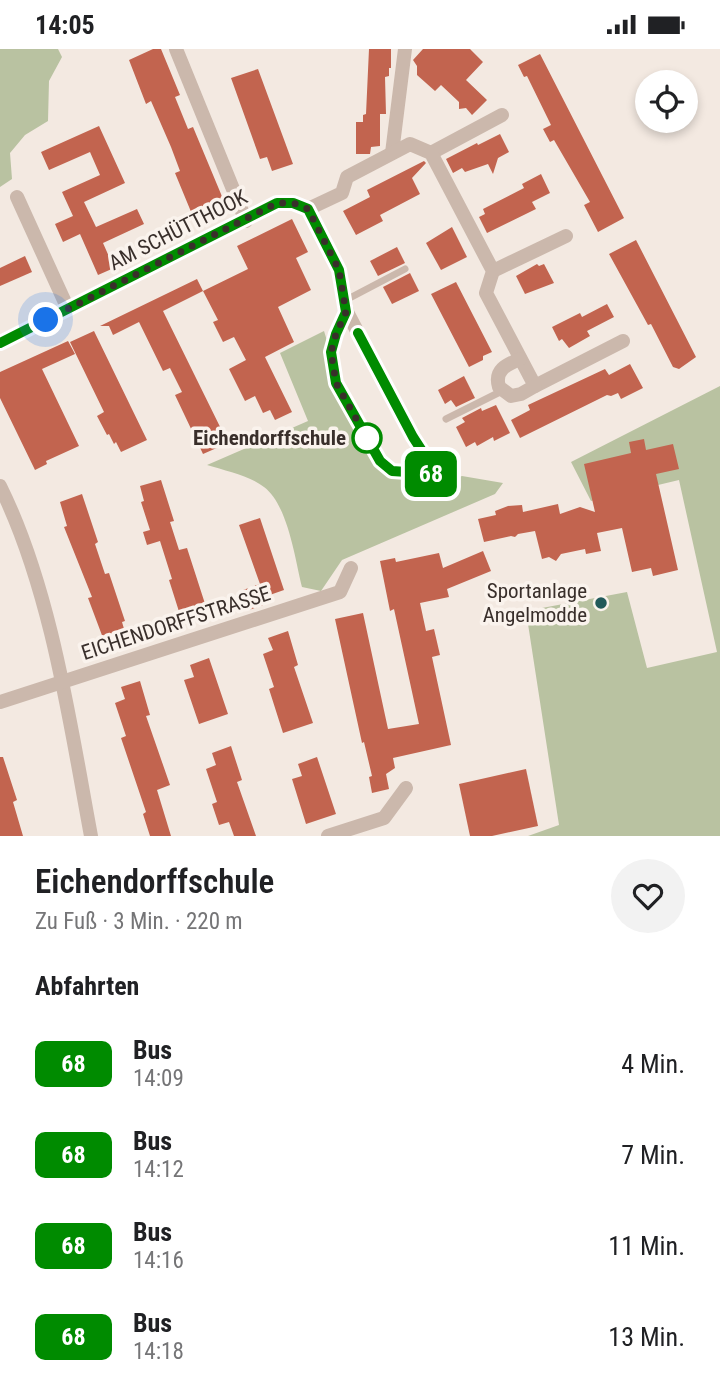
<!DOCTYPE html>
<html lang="de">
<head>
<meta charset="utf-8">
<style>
	:root { --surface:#fff; --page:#f2f2f2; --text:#202124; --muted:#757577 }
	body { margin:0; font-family:"Roboto Condensed",sans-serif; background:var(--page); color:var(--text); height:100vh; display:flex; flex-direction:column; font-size:26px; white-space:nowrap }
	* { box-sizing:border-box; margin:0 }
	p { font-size:23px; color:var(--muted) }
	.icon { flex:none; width:38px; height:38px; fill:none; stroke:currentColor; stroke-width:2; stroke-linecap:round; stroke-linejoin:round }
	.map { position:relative; height:787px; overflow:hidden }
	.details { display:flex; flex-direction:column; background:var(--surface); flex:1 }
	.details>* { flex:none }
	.badge { padding:0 14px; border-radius:10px; font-size:24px; line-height:46px }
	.controls { position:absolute; left:635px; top:21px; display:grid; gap:14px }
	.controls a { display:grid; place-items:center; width:63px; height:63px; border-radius:50%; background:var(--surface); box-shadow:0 4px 10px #0003; font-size:35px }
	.you { position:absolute; width:35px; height:35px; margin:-18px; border:5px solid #fff; border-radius:50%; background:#1a73e8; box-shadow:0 0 0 10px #1a73e833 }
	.map>.badge { position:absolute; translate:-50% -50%; box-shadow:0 0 0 4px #fff }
	h2 { padding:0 35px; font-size:26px; line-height:63px }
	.round { display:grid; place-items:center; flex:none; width:74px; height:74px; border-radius:37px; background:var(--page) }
	.head { display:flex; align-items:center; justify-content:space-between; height:119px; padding:0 35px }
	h1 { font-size:33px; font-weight:600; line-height:52px }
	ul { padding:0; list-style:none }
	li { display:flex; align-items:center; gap:21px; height:91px; padding:0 35px }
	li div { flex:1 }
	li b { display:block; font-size:26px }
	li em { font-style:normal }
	li .badge { min-width:77px; font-weight:700; text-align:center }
	.status { display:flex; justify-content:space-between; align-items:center; height:49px; padding:0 35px; background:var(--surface); direction:ltr }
	.status svg { height:19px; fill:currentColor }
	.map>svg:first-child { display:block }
	.green { fill:#b9c2a1 }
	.building { fill:#c2644f }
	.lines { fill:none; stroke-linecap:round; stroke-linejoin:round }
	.service { stroke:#cbb8ac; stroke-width:7 }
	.minor { stroke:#cbb8ac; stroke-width:14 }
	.line-casing { stroke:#fff; stroke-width:16 }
	.line { stroke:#008b00; stroke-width:10 }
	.walk { stroke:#392f2b; stroke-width:7; stroke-dasharray:0 12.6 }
	.stop-dot { fill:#fff; stroke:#008b00; stroke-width:3.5 }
	.poi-dot { fill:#21595a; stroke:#faf3ed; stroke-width:2.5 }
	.labels { text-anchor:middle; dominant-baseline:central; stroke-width:7; stroke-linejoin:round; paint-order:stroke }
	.street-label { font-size:21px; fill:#392f2b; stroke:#faf3ed }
	.stop-label { font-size:21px; font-weight:bold; fill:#392f2b; stroke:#faf3ed; text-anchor:end }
	.poi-label { font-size:21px; fill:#392f2b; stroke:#faf3ed; text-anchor:end }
</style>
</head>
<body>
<div class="status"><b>14:05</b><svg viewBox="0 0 49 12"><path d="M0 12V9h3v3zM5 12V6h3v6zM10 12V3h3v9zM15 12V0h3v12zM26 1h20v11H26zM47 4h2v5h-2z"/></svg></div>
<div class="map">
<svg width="720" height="787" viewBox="0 0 720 787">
	<rect width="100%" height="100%" fill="#f3e9e1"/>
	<!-- green -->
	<g class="green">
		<polygon points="0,0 58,0 62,8 49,32 48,72 25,86 10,104 12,130 0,138"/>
		<path d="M324 282 359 395 395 428 418 435 446 433 462 427 503 434 495 445 342 511 321 542 302 538C295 510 288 456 264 438 248 426 226 422 207 416L308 372 280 304Z"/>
		<polygon points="720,337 720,787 528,787 559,776 526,562 627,543 647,619 717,603 679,431 591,452 571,413"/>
	</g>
	<!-- building -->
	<g class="building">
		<polygon points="153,0 161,0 180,46 175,48 188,80 193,78 226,157 194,170 175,124 180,122 171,98 151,52 146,55 129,11"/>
		<polygon points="369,0 391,0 391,19 389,19 389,27 385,28 386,65 380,65 380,97 371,98 370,105 356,105 356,73 363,73 363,66 366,65"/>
		<polygon points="423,0 470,0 483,13 466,31 487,51 472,66 466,59 459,60 459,53 441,36 435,42 417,26 417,17 413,11"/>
		<polygon points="540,5 624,169 598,183 584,156 590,153 554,91 550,93 543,80 551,76 527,27 524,28 518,16"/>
		<polygon points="258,20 293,115 272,122 267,108 260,110 231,29"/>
		<polygon points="99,77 125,134 84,153 96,178 137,160 144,175 103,194 114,219 98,226 80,185 63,193 55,175 73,167 62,143 100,126 90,103 49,121 41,103"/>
		<polygon points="500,85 509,103 498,109 493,125 488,115 465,123 462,119 453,124 446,110 477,94 478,96"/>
		<polygon points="424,112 426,114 412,129 420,145 380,166 383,172 356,186 343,162 370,148 367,141"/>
		<polygon points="541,125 550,144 532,153 536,160 487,184 479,168 485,165 483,160 524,139 522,135"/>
		<polygon points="292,170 308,203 296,209 311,241 278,258 294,293 265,308 292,363 275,371 270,361 263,364 255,347 245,352 229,320 246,311 234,288 223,293 213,273 218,271 203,242 163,262 228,394 203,405 175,346 182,343 170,319 163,322 139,273 113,286 109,277 100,277 197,230 203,242 248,220 237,197"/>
		<polygon points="452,178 467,208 441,221 426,194"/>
		<polygon points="636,191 696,308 679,320 673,318 651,275 648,276 609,205"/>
		<polygon points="397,198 405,214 378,227 370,212"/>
		<polygon points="25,207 32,223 0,237 0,219"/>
		<polygon points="537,215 539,217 544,215 554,234 525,245 516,227"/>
		<polygon points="410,224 419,242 392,255 383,238"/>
		<polygon points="456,233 492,303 483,307 483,311 469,318 431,245"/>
		<polygon points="607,255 614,268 587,282 590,287 569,299 562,290 559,292 552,278 580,264 582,268"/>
		<polygon points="94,282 147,391 121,403 116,393 114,395 109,385 107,386 97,367 104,363 70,293"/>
		<polygon points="68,292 75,305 42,320 79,397 46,412 47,415 35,421 0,349 0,323"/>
		<polygon points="630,315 643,339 621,350 618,344 611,347 607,346 520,389 511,371 530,361 528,356 605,320 609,326"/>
		<polygon points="464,327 475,349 456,358 451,351 445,355 438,341"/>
		<polygon points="496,356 510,384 494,392 493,388 477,397 475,393 466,398 456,378 465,373 462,369 481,359 482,362"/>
		<polygon points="644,390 646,401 673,395 679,420 656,425 678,521 653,527 651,519 632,523 622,479 597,484 601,502 586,505 585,500 561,505 556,512 549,508 542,510 535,482 518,485 515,488 511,487 484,493 478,470 496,466 495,462 508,457 522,456 523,463 558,455 560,465 580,458 595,463 584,415 631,404 629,393"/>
		<polygon points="161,431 174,472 170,473 179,501 187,499 208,564 182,572 169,531 172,530 160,492 147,496 143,483 150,481 141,453 144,452 140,437"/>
		<polygon points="82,445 98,493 95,495 105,525 109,524 125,572 122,573 127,590 106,597 88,549 92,548 64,478 67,477 60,453"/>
		<polygon points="260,469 284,541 264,548 266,555 249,561 243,541 260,535 239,476"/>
		<polygon points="483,502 491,522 447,540 449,548 420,554 426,582 434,580 440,606 432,608 451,696 393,709 395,719 386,725 389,740 372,744 369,728 372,727 364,693 362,694 335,570 363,564 388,680 419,675 394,560 390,562 380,512 395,509 396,513 439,504 443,519"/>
		<polygon points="288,582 298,616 294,618 313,674 283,684 269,640 274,638 263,605 273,601 268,589"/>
		<polygon points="209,609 228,665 199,675 184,631 194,628 190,616"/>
		<polygon points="140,632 150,666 146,667 170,736 157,741 171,787 150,787 143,765 146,763 121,689 126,687 115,654 125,650 121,638"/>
		<polygon points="231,697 242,731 237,733 256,787 234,787 229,773 219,776 212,755 217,753 206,720 216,716 212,704"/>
		<polygon points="0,708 3,708 17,751 13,753 23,787 0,787"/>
		<polygon points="317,708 336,765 306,775 292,730 302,727 298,715"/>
		<polygon points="526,720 538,777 492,787 470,787 459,735"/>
	</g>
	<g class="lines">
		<!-- service -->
		<g class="service">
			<polyline points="344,252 405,220"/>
			<polyline points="346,264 336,285 331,304 336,333 351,361 380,412 392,422 436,425"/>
			<polyline points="446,370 502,342"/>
		</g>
		<!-- minor -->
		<g class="minor">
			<polyline points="176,0 246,172"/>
			<polyline points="392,104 405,0"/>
			<polyline points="431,104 502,66"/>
			<polyline points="17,148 68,260"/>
			<polyline points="308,160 342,144 347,128 410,95 431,104 493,222 486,244 535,337 623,292"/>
			<polyline points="493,222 566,187"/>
			<polyline points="0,293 277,154 293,154 308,160 339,221 347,263 413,388 437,425"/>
			<path d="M520 310C506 316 494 321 499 338L511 347 521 345 535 337"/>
			<path d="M0 437C51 540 70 674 91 787"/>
			<polyline points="0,653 340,543 351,519"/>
			<polyline points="328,787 384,769 406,739"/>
		</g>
	</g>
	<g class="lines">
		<defs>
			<polyline id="line" points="0,294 277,154 293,154 308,160 339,221 346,263 336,285 331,303 336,334 380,412 392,422 437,425 413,388 358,284"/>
		</defs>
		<!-- line casing -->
		<use href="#line" class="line-casing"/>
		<!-- line -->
		<use href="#line" class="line"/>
		<!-- walk -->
		<polyline class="walk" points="46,271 277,154 293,154 308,160 339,221 346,263 336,285 331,303 336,334 367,389"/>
	</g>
	<!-- markers -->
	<circle class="stop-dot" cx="367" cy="389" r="14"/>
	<circle class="poi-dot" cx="601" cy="554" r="7"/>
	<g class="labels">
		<!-- street labels -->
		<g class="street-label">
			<text transform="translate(178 181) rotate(-27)">AM SCHÜTTHOOK</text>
			<text transform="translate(176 574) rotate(-18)">EICHENDORFFSTRASSE</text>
		</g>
		<!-- stop labels -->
		<g class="stop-label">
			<text x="346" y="389">Eichendorffschule</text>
		</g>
		<!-- poi labels -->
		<g class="poi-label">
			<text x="587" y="542">Sportanlage<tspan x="587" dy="24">Angelmodde</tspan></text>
		</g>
	</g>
</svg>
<div class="controls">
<a><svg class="icon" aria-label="locate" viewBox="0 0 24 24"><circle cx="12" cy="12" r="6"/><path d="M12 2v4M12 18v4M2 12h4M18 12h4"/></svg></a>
</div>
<div class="you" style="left:46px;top:271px"></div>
<b class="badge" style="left:431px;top:425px;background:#008b00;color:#fff">68</b>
</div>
<section class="details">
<div class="head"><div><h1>Eichendorffschule</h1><p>Zu Fuß · 3 Min. · 220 m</p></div><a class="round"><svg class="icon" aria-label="heart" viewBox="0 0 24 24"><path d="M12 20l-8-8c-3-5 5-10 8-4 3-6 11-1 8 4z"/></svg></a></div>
<h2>Abfahrten</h2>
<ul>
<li><span class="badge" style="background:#008b00;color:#fff">68</span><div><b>Bus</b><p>14:09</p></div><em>4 Min.</em></li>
<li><span class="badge" style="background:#008b00;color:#fff">68</span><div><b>Bus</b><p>14:12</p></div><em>7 Min.</em></li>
<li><span class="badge" style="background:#008b00;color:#fff">68</span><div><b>Bus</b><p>14:16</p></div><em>11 Min.</em></li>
<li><span class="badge" style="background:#008b00;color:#fff">68</span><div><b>Bus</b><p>14:18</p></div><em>13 Min.</em></li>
</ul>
</section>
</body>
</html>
